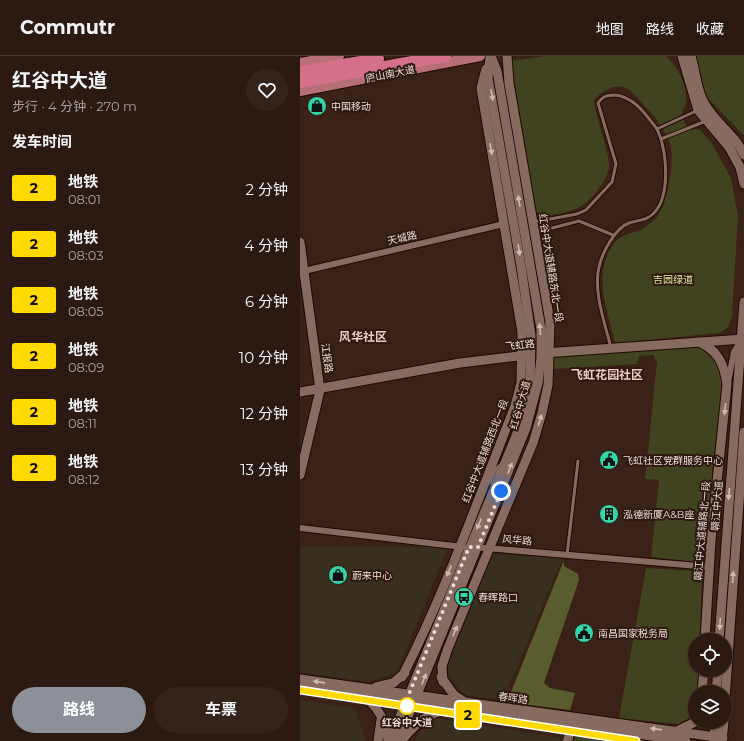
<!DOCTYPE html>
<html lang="zh">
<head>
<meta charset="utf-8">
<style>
	:root { --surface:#2c1a12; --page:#34231b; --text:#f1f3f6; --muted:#a6a19f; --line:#483832; --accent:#8c9099 }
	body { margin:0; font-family:Montserrat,"Noto Sans SC",sans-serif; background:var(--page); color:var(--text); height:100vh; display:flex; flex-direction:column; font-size:15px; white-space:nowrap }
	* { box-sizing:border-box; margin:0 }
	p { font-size:13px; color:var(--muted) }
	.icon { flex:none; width:22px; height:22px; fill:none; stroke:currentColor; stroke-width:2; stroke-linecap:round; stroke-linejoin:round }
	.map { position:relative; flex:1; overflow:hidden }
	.drawer { display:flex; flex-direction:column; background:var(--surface); width:300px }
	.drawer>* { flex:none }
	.badge { padding:0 8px; border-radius:3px; font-size:14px; line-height:26px }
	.controls { position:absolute; left:388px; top:577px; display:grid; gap:8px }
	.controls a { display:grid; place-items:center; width:44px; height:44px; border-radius:50%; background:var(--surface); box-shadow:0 1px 3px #0004,0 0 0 1px var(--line); font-size:20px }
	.you { position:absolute; width:20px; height:20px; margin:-10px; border:3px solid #fff; border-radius:50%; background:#1a73e8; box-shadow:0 0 0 6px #1a73e833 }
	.map>.badge { position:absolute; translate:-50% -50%; box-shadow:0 0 0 2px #fff }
	h2 { padding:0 12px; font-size:15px; line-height:36px }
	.round { display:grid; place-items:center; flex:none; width:42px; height:42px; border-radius:21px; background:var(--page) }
	.head { display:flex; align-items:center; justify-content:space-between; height:68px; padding:0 12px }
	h1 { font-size:19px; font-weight:700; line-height:30px }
	.button { display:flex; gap:8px; margin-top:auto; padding:8px 12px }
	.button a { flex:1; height:46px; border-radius:24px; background:var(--accent); color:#fff; font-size:16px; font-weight:700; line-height:46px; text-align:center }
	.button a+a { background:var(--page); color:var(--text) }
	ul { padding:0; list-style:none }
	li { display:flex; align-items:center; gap:12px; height:56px; padding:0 12px }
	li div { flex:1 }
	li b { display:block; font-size:15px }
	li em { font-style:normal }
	li .badge { min-width:44px; font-weight:700; text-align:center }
	header { display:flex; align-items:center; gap:24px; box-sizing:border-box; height:56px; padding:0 20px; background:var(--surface); border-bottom:1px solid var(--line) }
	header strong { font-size:19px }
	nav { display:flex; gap:22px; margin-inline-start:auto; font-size:14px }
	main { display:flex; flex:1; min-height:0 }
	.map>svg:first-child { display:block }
	.commercial { fill:#382f1e }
	.green { fill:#404220 }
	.forest { fill:#595d2e }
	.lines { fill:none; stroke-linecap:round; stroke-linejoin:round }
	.lane-casing { stroke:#200a03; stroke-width:5 }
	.street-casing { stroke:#200a03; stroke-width:8 }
	.secondary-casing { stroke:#200a03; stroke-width:11 }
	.primary-casing { stroke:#200a03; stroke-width:12 }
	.highway-casing { stroke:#200a03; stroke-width:14 }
	.lane { stroke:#886b60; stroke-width:3 }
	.street { stroke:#886b60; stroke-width:6 }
	.secondary { stroke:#886b60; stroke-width:9 }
	.primary { stroke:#b66e79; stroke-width:10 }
	.highway { stroke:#d47089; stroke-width:12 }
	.oneway { fill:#cebab2 }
	.line-casing { stroke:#fff; stroke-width:9 }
	.line { stroke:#ffda01; stroke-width:6 }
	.walk { stroke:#ecdcd5; stroke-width:4; stroke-dasharray:0 7.2 }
	.stop-dot { fill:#fff; stroke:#ffda01; stroke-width:2 }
	.labels { text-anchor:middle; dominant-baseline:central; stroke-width:4; stroke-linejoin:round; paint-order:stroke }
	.street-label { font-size:10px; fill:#ecdcd5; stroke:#2f180f }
	.poi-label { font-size:10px; fill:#ecdcd5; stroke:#2f180f; text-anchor:start }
	.park-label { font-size:10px; fill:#e0e69a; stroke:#2f180f }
	.stop-label { font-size:10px; font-weight:bold; fill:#ecdcd5; stroke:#2f180f }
	.quarter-label { font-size:12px; font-weight:bold; fill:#ecccbf; stroke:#2f180f }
</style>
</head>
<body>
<header>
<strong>Commutr</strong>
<nav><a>地图</a><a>路线</a><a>收藏</a></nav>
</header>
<main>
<section class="drawer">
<div class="head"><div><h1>红谷中大道</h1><p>步行 · 4 分钟 · 270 m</p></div><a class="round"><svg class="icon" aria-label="heart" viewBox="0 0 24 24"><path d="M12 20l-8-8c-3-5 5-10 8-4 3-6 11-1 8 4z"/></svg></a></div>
<h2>发车时间</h2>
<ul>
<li><span class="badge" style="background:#ffda01;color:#111">2</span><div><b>地铁</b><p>08:01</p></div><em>2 分钟</em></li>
<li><span class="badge" style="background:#ffda01;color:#111">2</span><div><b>地铁</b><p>08:03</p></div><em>4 分钟</em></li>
<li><span class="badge" style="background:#ffda01;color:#111">2</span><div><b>地铁</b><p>08:05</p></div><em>6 分钟</em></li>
<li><span class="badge" style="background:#ffda01;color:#111">2</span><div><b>地铁</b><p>08:09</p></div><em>10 分钟</em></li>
<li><span class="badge" style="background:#ffda01;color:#111">2</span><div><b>地铁</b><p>08:11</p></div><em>12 分钟</em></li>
<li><span class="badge" style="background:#ffda01;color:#111">2</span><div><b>地铁</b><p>08:12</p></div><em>13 分钟</em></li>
</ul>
<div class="button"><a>路线</a><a>车票</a></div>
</section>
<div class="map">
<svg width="444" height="685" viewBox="0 0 444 685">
	<rect width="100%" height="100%" fill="#3a2218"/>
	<!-- commercial -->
	<g class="commercial">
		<polygon points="0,491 148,491 97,616 68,626 0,616"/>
		<polygon points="192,498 263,502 203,644 165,639 150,622 147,611"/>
		<polygon points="0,644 55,652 66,685 0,685"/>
		<polygon points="134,662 263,682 261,685 115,685 125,667"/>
	</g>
	<!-- green -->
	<g class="green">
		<path d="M246 0H366C379 11 394 41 382 55L385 68 391 74 399 73 411 86 431 122 438 160 432 261 428 271 420 277 315 287C310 265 300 239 303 216 304 204 312 185 323 180 330 176 339 176 345 171 350 168 356 163 359 158 368 144 376 101 369 85 362 67 346 51 333 37 321 24 304 33 294 44 296 65 306 84 309 106 312 121 289 148 276 153 264 158 249 159 237 161L211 5Z"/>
		<polygon points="395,0 444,0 444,80 404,38"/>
		<polygon points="398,290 417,307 422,327 403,503 397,506 351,501 359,424 345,423 357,307 353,299 339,300 337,308 254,313 253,300"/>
		<path d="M346 512 394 515 402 518 400 584H395V614H399L398 636H395C395 650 394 663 379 668L319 662Z"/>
		<polygon points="283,673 350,685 273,685"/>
	</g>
	<!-- forest -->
	<polygon class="forest" points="264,504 264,510 278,518 279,524 244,627 250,632 275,637 270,654 207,646"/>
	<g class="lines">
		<defs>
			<g id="lane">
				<polyline points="357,73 361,83"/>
				<path d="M234 166 277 158 286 154 312 126 316 108 298 47C302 41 306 39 314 39 334 40 346 59 357 73L396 55"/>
				<polyline points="237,176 279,165 313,179"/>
				<path d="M311 292C305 268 293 235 299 211 302 197 315 172 329 167 334 165 341 165 347 162 371 150 367 105 361 83L406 65"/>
				<polyline points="190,427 196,413 201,408"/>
				<polyline points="267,499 278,405"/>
			</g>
			<g id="street">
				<polyline points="4,215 204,168"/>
				<polyline points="428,326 434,296 440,286"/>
				<polyline points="0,472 163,491"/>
				<polyline points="174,491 410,511"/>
			</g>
			<g id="secondary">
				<polyline points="382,0 398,54 429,91 440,111 444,128"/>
				<path d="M391 0C396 17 397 39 408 53 419 70 436 80 444 99"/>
				<polyline points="0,186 20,334 0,419"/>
				<path d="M399 286C418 294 424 308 427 328L411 484 405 584"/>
				<polyline points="244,297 444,283"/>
				<polyline points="0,336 160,307 227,299"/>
				<polyline points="419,584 444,246"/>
				<path d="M102 621C146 535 179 440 215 350L221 327 222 276 181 32 186 13"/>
				<polyline points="141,621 154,639 162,644"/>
				<polyline points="0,623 423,682"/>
				<polyline points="143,626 142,610 148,592 233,387 242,357 248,329 250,266 209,27 207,0"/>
				<polyline points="0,631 55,637 386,685"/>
				<polyline points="76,631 93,627 105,617"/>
				<polyline points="402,636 404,614"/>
				<polyline points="416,636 418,614"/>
				<path d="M60 639C77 647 87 667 88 685"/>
				<polyline points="425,643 444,376"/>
				<polyline points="377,675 395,666"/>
				<polyline points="78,685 81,664"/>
				<polyline points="90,685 216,380 230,334 231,280 221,210 188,22 190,1"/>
				<polyline points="98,685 226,372 238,327 241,302 241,273 197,15 191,0"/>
				<path d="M101 685C114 670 128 655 149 654"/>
				<polyline points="267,685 275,664"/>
				<polyline points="414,685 415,666"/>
				<polyline points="422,685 424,666"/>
			</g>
			<g id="primary">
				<polyline points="0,7 39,0"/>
				<polyline points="0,35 180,0"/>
			</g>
			<g id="highway">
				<polyline points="0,16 78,3"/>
				<polyline points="0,26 145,0"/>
			</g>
		</defs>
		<!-- lane casing -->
		<use href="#lane" class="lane-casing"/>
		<!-- street casing -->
		<use href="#street" class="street-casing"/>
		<!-- secondary casing -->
		<use href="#secondary" class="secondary-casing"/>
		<!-- primary casing -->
		<use href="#primary" class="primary-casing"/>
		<!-- highway casing -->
		<use href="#highway" class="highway-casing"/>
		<!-- lane -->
		<use href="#lane" class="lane"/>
		<!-- street -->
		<use href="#street" class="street"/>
		<!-- secondary -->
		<use href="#secondary" class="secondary"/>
		<!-- primary -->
		<use href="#primary" class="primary"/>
		<!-- highway -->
		<use href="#highway" class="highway"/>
	</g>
	<!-- one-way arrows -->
	<defs><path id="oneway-solid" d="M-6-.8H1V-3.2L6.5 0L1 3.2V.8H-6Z"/></defs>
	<g class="oneway">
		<use href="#oneway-solid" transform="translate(192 39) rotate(79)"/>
		<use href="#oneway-solid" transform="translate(191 93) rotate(80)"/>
		<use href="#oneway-solid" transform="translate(219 145) rotate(-100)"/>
		<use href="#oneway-solid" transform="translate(219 194) rotate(81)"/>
		<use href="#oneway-solid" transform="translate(240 273) rotate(-95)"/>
		<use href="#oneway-solid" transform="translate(425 353) rotate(96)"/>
		<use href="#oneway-solid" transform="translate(240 364) rotate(-73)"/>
		<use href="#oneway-solid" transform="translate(210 412) rotate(-69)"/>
		<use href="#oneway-solid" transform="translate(429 438) rotate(95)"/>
		<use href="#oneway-solid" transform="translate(179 468) rotate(113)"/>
		<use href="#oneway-solid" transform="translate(149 515) rotate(113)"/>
		<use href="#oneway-solid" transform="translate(433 521) rotate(-86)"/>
		<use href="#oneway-solid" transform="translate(420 568) rotate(93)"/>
		<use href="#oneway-solid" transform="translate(155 575) rotate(-67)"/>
		<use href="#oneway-solid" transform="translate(124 623) rotate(-68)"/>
		<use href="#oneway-solid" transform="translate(19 626) rotate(-172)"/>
		<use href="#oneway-solid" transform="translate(356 673) rotate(-172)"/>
	</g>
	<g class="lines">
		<defs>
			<polyline id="line" points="0,634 336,685"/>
		</defs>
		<!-- line casing -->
		<use href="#line" class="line-casing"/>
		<!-- line -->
		<use href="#line" class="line"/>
		<!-- walk -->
		<polyline class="walk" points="107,650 109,638 169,491 178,491 201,435"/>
	</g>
	<!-- icons -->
	<defs>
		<symbol id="shop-disc" viewBox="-11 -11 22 22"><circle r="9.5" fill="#32d4a9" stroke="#2f180f"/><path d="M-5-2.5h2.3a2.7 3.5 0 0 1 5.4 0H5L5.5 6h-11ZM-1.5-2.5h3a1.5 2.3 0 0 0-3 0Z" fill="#111"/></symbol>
		<symbol id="civic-disc" viewBox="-11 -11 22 22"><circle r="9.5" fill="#32d4a9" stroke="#2f180f"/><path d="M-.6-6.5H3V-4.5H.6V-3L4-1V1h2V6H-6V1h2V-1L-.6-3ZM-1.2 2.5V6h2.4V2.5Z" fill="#111"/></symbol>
		<symbol id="building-disc" viewBox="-11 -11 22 22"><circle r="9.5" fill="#32d4a9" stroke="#2f180f"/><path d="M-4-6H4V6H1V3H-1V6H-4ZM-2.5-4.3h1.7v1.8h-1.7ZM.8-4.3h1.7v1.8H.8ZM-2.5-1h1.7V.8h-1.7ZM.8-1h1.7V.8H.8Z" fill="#111"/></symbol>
		<symbol id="bus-disc" viewBox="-11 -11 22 22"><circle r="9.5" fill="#32d4a9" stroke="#2f180f"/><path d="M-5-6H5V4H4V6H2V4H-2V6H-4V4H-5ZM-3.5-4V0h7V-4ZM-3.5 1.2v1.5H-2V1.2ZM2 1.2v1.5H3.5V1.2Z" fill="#111"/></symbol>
	</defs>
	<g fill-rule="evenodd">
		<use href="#shop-disc" x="6" y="39" width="22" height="22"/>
		<use href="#civic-disc" x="298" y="393" width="22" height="22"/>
		<use href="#building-disc" x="298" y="447" width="22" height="22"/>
		<use href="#shop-disc" x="27" y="508" width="22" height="22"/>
		<use href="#bus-disc" x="153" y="530" width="22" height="22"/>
		<use href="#civic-disc" x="273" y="566" width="22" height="22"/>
	</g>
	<!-- markers -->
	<circle class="stop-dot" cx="107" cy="650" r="8"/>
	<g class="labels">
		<!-- street labels -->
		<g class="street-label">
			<text transform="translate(90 18) rotate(-11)">庐山南大道</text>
			<text transform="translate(102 182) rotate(-13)">天城路</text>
			<text transform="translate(251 212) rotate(81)">红谷中大道辅路东北一段</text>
			<text transform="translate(220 289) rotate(-6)">飞虹路</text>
			<text transform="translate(27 302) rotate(82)">江报路</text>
			<text transform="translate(220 349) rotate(-74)">红谷中大道</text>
			<text transform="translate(185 395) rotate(-69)">红谷中大道辅路西北一段</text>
			<text transform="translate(417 450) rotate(-85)">赣江中大道</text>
			<text transform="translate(402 475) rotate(-85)">赣江中大道辅路北一段</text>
			<text transform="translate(217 484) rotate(5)">风华路</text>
			<text transform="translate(213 642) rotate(8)">春晖路</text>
		</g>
		<!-- poi labels -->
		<g class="poi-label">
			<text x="31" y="50">中国移动</text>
			<text x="323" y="404">飞虹社区党群服务中心</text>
			<text x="323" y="458">泓德新厦A&amp;B座</text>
			<text x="52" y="519">蔚来中心</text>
			<text x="178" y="541">春晖路口</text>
			<text x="298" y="577">南昌国家税务局</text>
		</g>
		<!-- park labels -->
		<g class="park-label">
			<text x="373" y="223">吉园绿道</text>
		</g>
		<!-- stop labels -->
		<g class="stop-label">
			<text x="107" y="666">红谷中大道</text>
		</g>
		<!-- quarter labels -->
		<g class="quarter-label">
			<text x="63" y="280">风华社区</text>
			<text x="307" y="318">飞虹花园社区</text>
		</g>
	</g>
</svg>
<div class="controls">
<a><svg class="icon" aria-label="locate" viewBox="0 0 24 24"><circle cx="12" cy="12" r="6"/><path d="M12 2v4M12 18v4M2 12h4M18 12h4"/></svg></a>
<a><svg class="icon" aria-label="layers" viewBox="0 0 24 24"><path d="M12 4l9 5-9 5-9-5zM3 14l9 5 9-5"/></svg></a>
</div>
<div class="you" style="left:201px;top:435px"></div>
<b class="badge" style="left:168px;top:659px;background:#ffda01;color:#111">2</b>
</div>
</main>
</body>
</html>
